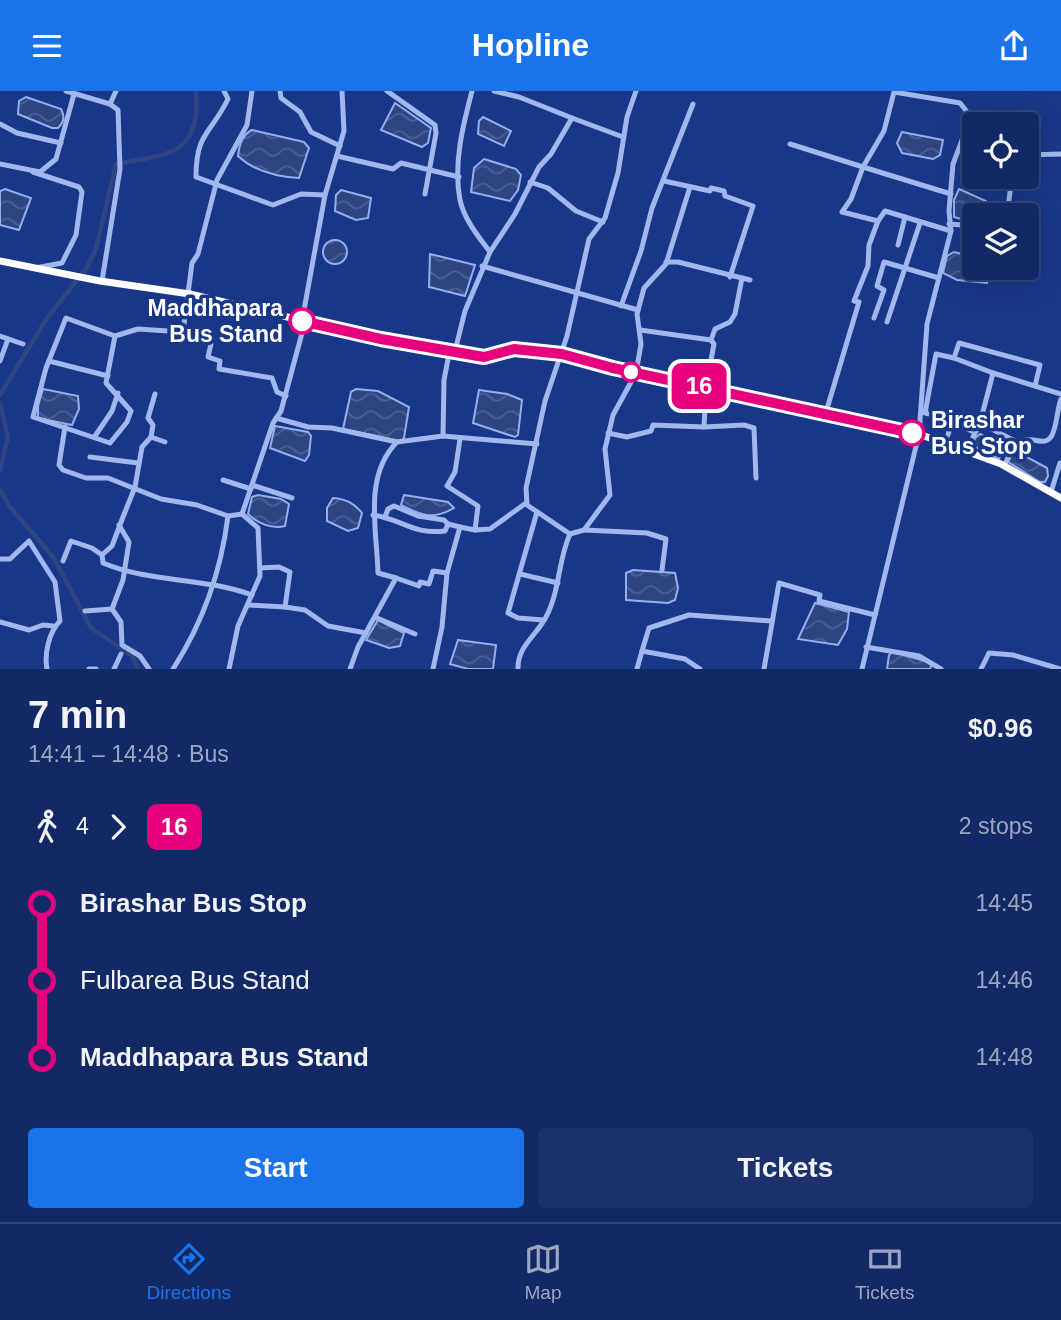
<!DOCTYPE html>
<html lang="en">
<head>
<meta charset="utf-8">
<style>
	:root { --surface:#132966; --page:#1c316c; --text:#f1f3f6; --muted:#9da6bf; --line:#32457a; --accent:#1a73e8 }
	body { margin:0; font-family:Arial,sans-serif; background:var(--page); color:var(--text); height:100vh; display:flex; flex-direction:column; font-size:26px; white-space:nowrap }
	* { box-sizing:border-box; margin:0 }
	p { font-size:23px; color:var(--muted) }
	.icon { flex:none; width:38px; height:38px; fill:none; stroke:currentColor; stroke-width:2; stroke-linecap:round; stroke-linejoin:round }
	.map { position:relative; height:578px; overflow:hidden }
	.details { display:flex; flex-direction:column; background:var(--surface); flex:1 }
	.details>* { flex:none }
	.badge { padding:0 14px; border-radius:10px; font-size:24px; line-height:46px }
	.tools { position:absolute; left:962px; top:21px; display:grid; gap:14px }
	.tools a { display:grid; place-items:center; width:77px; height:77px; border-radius:7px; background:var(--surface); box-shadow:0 7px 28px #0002,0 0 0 2px var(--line); font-size:35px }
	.map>.badge { position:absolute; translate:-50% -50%; box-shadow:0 0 0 4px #fff }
	.legs { display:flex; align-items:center; gap:10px; height:77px; padding:0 28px; font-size:23px }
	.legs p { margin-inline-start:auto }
	.head { display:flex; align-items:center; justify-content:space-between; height:119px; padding:0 28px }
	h1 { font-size:38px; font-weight:700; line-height:52px }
	.cta { display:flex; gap:14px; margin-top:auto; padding:14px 28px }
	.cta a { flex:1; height:80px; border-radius:7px; background:var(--accent); color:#fff; font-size:28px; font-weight:700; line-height:80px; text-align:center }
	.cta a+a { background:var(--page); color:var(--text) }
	ul { padding:0 28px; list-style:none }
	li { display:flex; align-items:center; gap:24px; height:77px; font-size:26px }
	li i { display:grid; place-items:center; width:10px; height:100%; margin:0 9px; background:currentColor }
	li i::after { content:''; width:18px; height:18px; margin:-9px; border:5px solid; border-radius:50%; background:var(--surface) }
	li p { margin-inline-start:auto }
	li:first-child i { background:linear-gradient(#0000 50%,currentColor 0) }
	li:last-child i { background:linear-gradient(currentColor 50%,#0000 0) }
	header { display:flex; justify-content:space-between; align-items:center; height:91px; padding:0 28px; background:var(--accent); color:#fff; font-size:32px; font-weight:700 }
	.dock { display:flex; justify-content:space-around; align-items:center; height:98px; border-top:2px solid var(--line); background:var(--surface); font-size:19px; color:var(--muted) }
	.dock a { display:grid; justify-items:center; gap:4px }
	.dock .on { color:var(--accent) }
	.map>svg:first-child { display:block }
	.water { fill:url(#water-waves); stroke:#94afef; stroke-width:2 }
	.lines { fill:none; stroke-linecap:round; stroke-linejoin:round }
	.canal { stroke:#2f4582; stroke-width:4.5 }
	.minor { stroke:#a1b7ed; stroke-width:5 }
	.highway { stroke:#fff; stroke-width:7 }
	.line-1-casing { stroke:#fff; stroke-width:16 }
	.line-1 { stroke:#e6007e; stroke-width:10 }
	.stop-1-dot { fill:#fff; stroke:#e6007e; stroke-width:3.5 }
	.labels { text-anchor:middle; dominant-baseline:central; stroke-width:7; stroke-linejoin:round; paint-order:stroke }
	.stop-label { font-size:23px; font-weight:bold; fill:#fff; stroke:#193788; text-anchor:end }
</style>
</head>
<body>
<header><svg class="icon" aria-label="menu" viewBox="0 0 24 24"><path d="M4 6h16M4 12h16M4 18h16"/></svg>Hopline<svg class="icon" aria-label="share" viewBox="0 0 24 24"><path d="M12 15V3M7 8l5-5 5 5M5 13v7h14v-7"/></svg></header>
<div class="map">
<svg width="1061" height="578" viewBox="0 0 1061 578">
	<defs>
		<pattern id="water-waves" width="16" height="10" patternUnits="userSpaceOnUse" patternTransform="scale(1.75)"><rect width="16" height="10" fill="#2f4582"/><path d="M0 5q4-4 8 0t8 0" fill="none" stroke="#4e6195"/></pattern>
	</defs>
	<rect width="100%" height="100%" fill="#193788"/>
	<!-- water -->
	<g class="water">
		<path d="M26 6 61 18C65 26 64 31 58 37H52L18 23 19 10Z"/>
		<polygon points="395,12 431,37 428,52 422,56 381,39"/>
		<polygon points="483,26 511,40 504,55 478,43 479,30"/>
		<path d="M252 39 304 51 309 57 299 87C278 86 254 80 238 65 239 54 242 44 252 39Z"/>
		<polygon points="902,41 943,49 940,64 933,68 902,62 897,52"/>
		<polygon points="484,68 516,78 521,84 518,99 510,110 471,101 474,77"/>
		<polygon points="5,98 31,107 19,139 0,134 0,100"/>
		<polygon points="959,98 986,110 984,124 975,124 975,132 954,126 954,109"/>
		<polygon points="341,99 371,107 368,127 356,129 335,120 336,104"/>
		<circle cx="335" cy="161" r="12"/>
		<polygon points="954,161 975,166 975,177 989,177 987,192 957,189 943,182 947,165"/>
		<polygon points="430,163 475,174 465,205 429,196"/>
		<polygon points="43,298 78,305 79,318 72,334 38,327 38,315"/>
		<polygon points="356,298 378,300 409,316 404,347 400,350 343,338 351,301"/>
		<polygon points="479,299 507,303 522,309 518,344 515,346 473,332"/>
		<polygon points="275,335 308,341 311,345 309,364 305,370 270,357"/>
		<polygon points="980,343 1006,354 999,368 973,355 975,347"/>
		<polygon points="1014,359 1047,377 1048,385 1045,391 1040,391 1008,371"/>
		<path d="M258 404 281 408 289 413 285 435C272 438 258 433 248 423L252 406Z"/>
		<path d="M404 404 448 411 454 417C434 429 422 425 401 414Z"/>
		<path d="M333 407C346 408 354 412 362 422L358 437 348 440 327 430V417Z"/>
		<polygon points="633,479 675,482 678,497 675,509 668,512 626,509 626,482"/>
		<polygon points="815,512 849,521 847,538 838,554 798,548"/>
		<polygon points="378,529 404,542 400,555 389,557 366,549"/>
		<polygon points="458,549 496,554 493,578 468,578 450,573"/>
		<polygon points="893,561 932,572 930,578 887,578 889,564"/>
	</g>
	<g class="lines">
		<!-- canal -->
		<g class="canal">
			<path d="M0 304 47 227 86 178 96 158 116 73C167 63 201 66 196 0"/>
			<polyline points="0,313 8,346 0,379"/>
			<polyline points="0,399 10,416 54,467 91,537 132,565 138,578"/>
		</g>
		<!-- minor -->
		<g class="minor">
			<polyline points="66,0 110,13"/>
			<path d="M224 0 228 8C211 43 196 41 196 86L273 114 301 103 325 104"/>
			<polyline points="280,0 281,7 300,21 311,41 340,55"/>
			<polyline points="387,0 435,34 436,42 425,103"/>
			<polyline points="494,0 519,6 572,27"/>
			<polyline points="0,33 17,42 61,52"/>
			<polyline points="962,51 975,55"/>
			<polyline points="790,53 863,76 884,40 894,1 960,12 968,22 967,36 953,73 949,120 951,140 927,233 919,343 862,578"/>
			<polyline points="1027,64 1061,63"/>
			<polyline points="337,65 393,78 401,72 459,86"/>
			<polyline points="0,73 40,81 56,68 74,3"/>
			<polyline points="33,81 79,96 82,101 76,144 62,172 35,177"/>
			<polyline points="664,90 710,100 711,97 724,100 725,105 753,115 730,186"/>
			<polyline points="530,91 548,97 576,120 603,131"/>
			<polyline points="1007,124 1012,86"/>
			<polyline points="949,133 975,135"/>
			<polyline points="951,140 885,120 878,130 842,121 851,108 863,76 951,103"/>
			<polyline points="898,154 905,126"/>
			<polyline points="490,161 515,123 539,76 551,63 572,27 623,46"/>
			<polyline points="666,171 678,171 750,189"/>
			<polyline points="482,175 638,219"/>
			<polyline points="102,190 120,78 118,19 110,13 116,0"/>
			<polyline points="621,215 641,160 652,117 693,13"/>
			<polyline points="874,227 884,199 877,195 884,171 939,187"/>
			<polyline points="302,230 325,104 344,40 342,0"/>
			<polyline points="887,231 920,132"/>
			<polyline points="640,239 711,249 715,238 730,231 735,223 742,187"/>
			<polyline points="183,241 211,253 208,266 220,270 219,278 272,287 277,301 286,305"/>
			<polyline points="0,245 23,253"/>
			<polyline points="115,245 106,292 131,320 127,331 110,352 33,326 46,277 66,227 115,245 138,238 183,241 192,172 198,163 217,89 247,34 252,0"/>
			<polyline points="711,249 714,253 706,296 704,336 744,334 754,337 756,387"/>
			<path d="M455 260 465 220 490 161C478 145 464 128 460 109 453 73 463 34 472 0"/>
			<polyline points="0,270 8,248"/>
			<polyline points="49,270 108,285"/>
			<polyline points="993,282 954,267 959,252 1040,274 1035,295"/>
			<polyline points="826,321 859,211 854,210 868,175 869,154 878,130"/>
			<polyline points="276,327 308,336 332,337 397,351 443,345 537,353"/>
			<polyline points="953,332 974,341"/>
			<polyline points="980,332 993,282 1061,303"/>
			<polyline points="65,336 59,374 63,379 86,387 108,387 161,408 197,414 228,425"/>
			<polyline points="608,342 627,346 651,340 653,334 704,336"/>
			<polyline points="95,345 112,320 118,302"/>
			<polyline points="443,345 444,289 450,258"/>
			<polyline points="151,346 165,351"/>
			<polyline points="460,348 455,381 447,395 478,415 475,439 490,438 526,412"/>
			<polyline points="945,353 953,328 925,322 936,263 954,267"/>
			<polyline points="966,360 980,332 1017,351"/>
			<polyline points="90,366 138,372"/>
			<path d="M1004 375C1025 328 1039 361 1051 346 1057 337 1057 318 1061 308"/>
			<polyline points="223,389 251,398"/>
			<polyline points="252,394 292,407"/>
			<polyline points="1051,401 1060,372"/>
			<polyline points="537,421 508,522 518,527 544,529"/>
			<path d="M373 424C402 428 413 444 445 440L448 433 460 436"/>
			<polyline points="385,426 388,418 394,415 418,425 444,429 448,433"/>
			<polyline points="119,434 129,451 123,489 112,518 121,531 122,554 140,565 149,578"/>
			<polyline points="584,439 647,442 666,448 662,479"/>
			<polyline points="570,443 527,414 526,397 545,310 567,245 589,148 605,127 618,82 627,26 636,0"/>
			<path d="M102 464 103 472C151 492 203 486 252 504"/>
			<path d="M0 468H10L29 450 55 491 60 530C49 541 44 563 47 578"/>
			<polyline points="63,470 71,450 92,457 102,464 112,455 123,426 135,396 142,356 151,346 153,334 148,327 155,303"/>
			<polyline points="260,477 279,476 290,481 285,516 305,519 328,535 366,542"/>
			<polyline points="520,483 558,492"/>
			<polyline points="396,487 419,495 420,491 429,493 433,480 447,482 460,436 475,439"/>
			<polyline points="249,514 285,516"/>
			<polyline points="85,520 112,518"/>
			<polyline points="377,527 415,543"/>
			<polyline points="0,531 29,539 43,534 53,535"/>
			<polyline points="866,556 919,565 941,578"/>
			<polyline points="642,560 649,537 689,524 771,530"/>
			<polyline points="89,578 96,578"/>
			<polyline points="114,578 121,563"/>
			<path d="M173 578C204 530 221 481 228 425L242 423 273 332 281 320 305 231"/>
			<polyline points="229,578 238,535 260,485 258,437 242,423"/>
			<path d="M350 578 358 556 396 487 378 482C377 439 363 385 397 351"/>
			<polyline points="433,578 442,536 447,482"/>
			<path d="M518 578C517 556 536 545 546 526 560 500 558 469 570 443L584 439 610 404 605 358 613 324 636 282 641 253 637 223 644 197 666 173 690 96"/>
			<polyline points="637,578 642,560 685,568 700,578"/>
			<polyline points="764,578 779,492 820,504 819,510 875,524"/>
			<polyline points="981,578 989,562 1013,564 1060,578"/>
		</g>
		<!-- highway -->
		<polyline class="highway" points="0,170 100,190 190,203 381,248 484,266 514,258 561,263 613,277 858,328 919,343 1001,373 1061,407"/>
	</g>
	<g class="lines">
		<defs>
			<polyline id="line-1" points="302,230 381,248 484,266 514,258 562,263 613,277 912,342"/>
		</defs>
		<!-- line-1 casing -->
		<use href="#line-1" class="line-1-casing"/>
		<!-- line-1 -->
		<use href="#line-1" class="line-1"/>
	</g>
	<!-- markers -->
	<g class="stop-1-dot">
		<circle cx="302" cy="230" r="12"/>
		<circle cx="631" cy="281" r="9"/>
		<circle cx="912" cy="342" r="12"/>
	</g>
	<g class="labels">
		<!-- stop labels -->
		<g class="stop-label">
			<text x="283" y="217">Maddhapara<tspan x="283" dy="26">Bus Stand</tspan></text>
			<text x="931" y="329" text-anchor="start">Birashar<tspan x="931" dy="26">Bus Stop</tspan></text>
		</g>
	</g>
</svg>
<div class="tools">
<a><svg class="icon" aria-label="locate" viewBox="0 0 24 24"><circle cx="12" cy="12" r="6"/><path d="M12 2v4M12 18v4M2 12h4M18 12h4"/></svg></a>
<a><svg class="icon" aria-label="layers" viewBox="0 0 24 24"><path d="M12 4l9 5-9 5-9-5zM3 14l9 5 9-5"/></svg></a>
</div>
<b class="badge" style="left:699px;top:295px;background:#e6007e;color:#fff">16</b>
</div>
<section class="details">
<div class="head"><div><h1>7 min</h1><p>14:41 – 14:48 · Bus</p></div><b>$0.96</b></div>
<div class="legs"><svg class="icon" aria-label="walk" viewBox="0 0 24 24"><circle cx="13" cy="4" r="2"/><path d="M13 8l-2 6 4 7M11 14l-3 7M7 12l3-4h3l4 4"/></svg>4<svg class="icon" aria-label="forward" viewBox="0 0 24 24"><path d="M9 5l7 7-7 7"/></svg><b class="badge" style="background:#e6007e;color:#fff">16</b><p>2 stops</p></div>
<ul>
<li><i style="color:#e6007e"></i><b>Birashar Bus Stop</b><p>14:45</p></li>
<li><i style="color:#e6007e"></i><span>Fulbarea Bus Stand</span><p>14:46</p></li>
<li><i style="color:#e6007e"></i><b>Maddhapara Bus Stand</b><p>14:48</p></li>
</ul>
<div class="cta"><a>Start</a><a>Tickets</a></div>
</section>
<nav class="dock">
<a class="on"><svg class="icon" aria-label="directions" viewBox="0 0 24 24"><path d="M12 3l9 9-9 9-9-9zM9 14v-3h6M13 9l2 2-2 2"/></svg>Directions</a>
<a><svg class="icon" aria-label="map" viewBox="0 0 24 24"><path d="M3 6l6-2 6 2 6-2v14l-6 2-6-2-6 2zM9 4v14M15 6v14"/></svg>Map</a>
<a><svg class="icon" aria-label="tickets" viewBox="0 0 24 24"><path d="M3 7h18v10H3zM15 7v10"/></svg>Tickets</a>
</nav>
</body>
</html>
